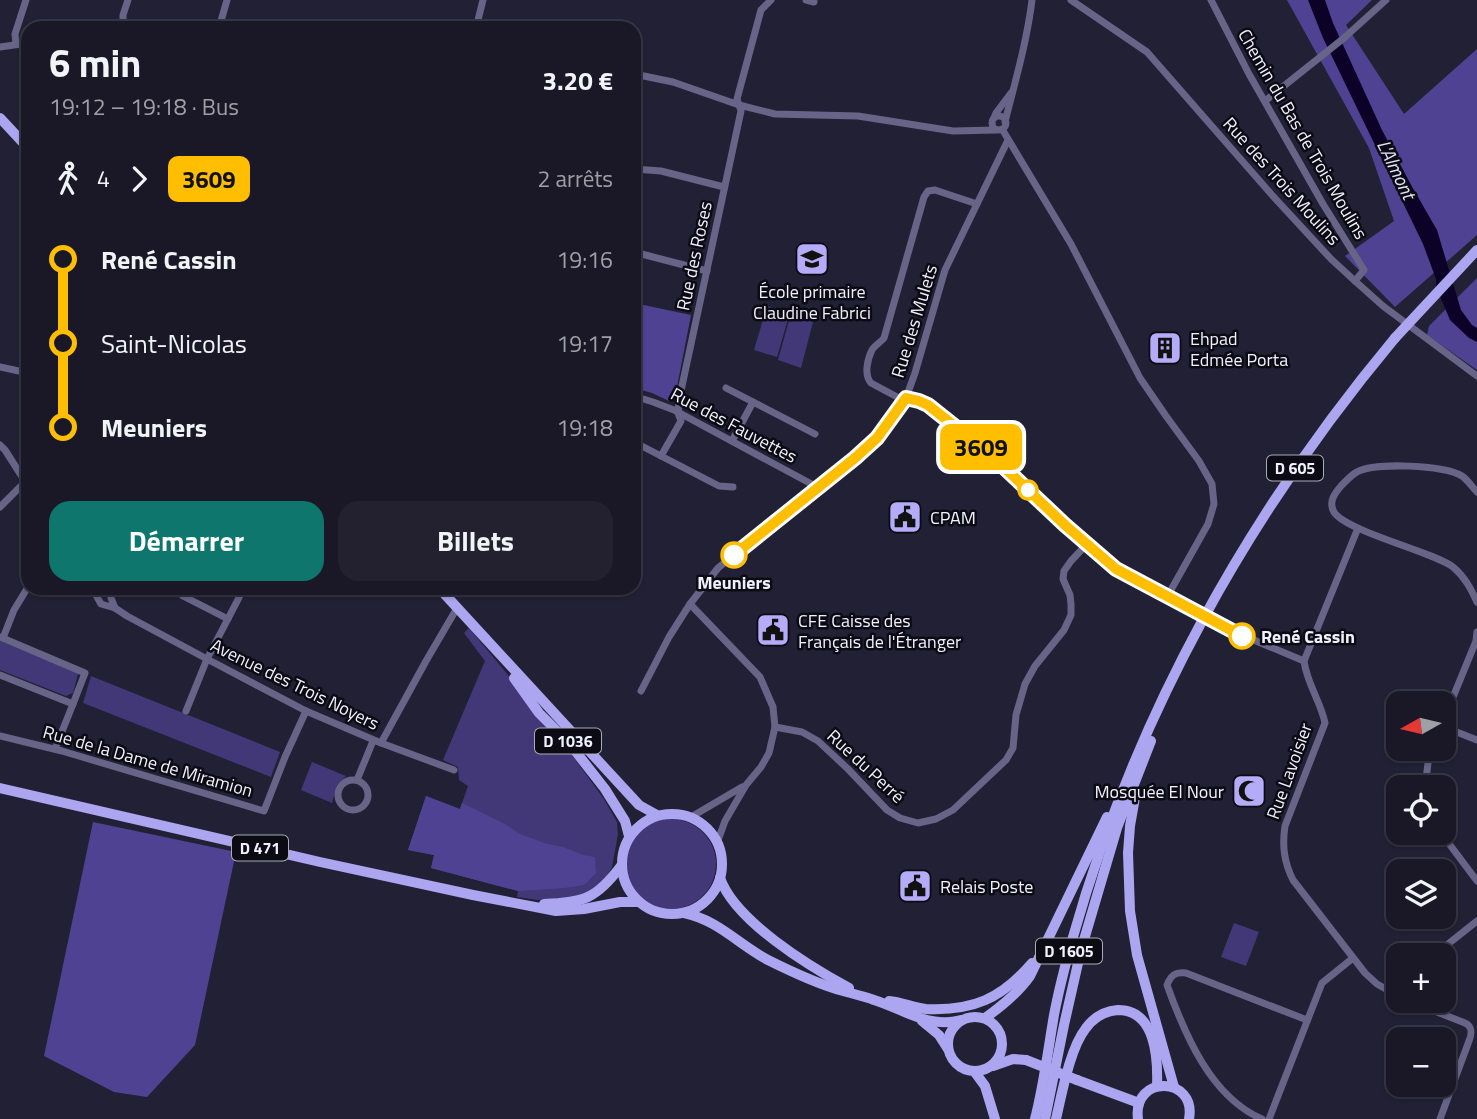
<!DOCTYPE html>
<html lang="fr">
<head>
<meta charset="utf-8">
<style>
	:root { --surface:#1a1827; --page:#23212f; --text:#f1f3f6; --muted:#9fa0a7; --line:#383744; --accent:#0f766e }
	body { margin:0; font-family:"Titillium Web",sans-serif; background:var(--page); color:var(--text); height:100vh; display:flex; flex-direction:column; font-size:26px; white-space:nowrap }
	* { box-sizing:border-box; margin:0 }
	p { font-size:23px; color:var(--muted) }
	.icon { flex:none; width:38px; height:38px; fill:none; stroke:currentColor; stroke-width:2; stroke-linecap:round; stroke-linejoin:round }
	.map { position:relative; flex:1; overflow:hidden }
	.drawer { position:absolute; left:21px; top:21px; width:620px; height:574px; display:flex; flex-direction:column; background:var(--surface); border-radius:21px; box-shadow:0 2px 5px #0004,0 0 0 2px var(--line) }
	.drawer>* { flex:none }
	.badge { padding:0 14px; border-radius:10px; font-size:24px; line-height:46px }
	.needle { width:46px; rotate:262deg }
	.fabs { position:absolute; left:1386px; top:691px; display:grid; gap:14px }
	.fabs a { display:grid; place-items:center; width:70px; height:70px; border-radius:14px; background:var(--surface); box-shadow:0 2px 5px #0004,0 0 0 2px var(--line); font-size:35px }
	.map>.badge { position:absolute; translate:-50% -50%; box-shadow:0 0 0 4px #fff }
	.legs { display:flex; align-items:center; gap:10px; height:77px; padding:0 28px; font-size:23px }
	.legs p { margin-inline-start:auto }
	.head { display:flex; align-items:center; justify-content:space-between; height:119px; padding:0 28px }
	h1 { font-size:38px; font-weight:700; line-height:52px }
	.primary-button { display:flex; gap:14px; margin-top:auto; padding:14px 28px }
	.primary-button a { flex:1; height:80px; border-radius:21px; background:var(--accent); color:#fff; font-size:28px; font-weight:700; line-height:80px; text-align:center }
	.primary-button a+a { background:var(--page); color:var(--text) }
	ul { padding:0 28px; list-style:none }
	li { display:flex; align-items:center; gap:24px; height:84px; font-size:26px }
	li i { display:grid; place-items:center; width:10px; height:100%; margin:0 9px; background:currentColor }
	li i::after { content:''; width:18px; height:18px; margin:-9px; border:5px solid; border-radius:50%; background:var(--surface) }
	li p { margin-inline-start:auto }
	li:first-child i { background:linear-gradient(#0000 50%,currentColor 0) }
	li:last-child i { background:linear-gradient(currentColor 50%,#0000 0) }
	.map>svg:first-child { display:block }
	.green { fill:#423877 }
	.forest { fill:#504292 }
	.water { fill:#0c0228 }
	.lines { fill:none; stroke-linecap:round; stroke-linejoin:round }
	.minor { stroke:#676488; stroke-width:7 }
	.primary { stroke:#aca5f0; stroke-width:10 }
	.minor-bridge { stroke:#676488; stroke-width:7 }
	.primary-bridge { stroke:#aca5f0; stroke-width:10 }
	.line-1-casing { stroke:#fff; stroke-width:16 }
	.line-1 { stroke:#ffbe00; stroke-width:10 }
	.stop-1-dot { fill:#fff; stroke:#ffbe00; stroke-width:3.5 }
	.labels { text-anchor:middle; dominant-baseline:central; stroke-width:5; stroke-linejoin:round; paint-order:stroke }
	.shield { fill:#0c0b14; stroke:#acabb8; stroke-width:2 }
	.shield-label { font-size:16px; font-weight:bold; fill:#f1f0fe }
	.street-label { font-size:18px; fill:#f1f0fe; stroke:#0c0b14 }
	.poi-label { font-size:18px; fill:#f1f0fe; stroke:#0c0b14; text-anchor:start }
	.stop-label { font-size:18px; font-weight:bold; fill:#f1f0fe; stroke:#0c0b14 }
	.water-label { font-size:19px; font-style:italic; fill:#e2e1f8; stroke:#0c0b14 }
</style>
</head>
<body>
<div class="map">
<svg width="1477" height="1119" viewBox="0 0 1477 1119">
	<rect width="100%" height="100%" fill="#222034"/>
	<!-- green -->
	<g class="green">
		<polygon points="767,306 790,312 777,357 754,350"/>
		<polygon points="790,317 813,322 801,368 778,360"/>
		<polygon points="469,628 508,675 516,688 566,747 604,799 617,822 618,834 612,867 604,881 586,893 565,898 538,900 517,897 518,891 431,868 434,855 408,850 426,796 460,809 468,786 459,780 458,767 443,760 485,661 464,633"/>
		<polygon points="0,641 76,672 78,674 73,693 66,696 0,670"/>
		<polygon points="91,676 280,752 271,777 83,703"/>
		<polygon points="312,762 346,776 337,785 332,803 301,790"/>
		<circle cx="671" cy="864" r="45"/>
		<polygon points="1234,923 1259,932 1246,966 1221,957"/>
	</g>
	<!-- forest -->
	<g class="forest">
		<polygon points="1287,0 1372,0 1346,25 1404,114 1477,49 1477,235 1395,307 1345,256 1394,221 1369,148"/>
		<polygon points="1477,278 1477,370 1427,335 1429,326"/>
		<polygon points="634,303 691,315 675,397 669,401 652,393 634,388"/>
		<polygon points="426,796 460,809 462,803 503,823 520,834 544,843 563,847 583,855 595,857 596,873 584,885 564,888 518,891 431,868 434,855 408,850"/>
		<polygon points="93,822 236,852 195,1045 147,1097 114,1092 44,1056"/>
	</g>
	<!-- water -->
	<polygon class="water" points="1308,0 1325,0 1333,23 1382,130 1410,183 1437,230 1461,310 1472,325 1477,328 1477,342 1469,338 1450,320 1436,287 1436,279 1423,244 1323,38"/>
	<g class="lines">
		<!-- minor -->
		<g class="minor">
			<polyline points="806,0 814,2"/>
			<polyline points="1071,0 1147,52 1272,195 1331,259 1355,281 1383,306 1477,376"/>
			<polyline points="1211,0 1249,74 1323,204 1364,270 1355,281"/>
			<polyline points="123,26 123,15 128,0"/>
			<path d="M112 28C140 22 170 24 197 28"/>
			<polyline points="219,28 227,0"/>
			<polyline points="476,28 483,0"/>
			<polyline points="16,44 15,34 26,0"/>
			<polyline points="0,47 28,43"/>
			<polyline points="634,74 673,82 739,105 775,114 858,116 953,131 996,130"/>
			<polyline points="1265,101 1344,38 1386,0"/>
			<circle cx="999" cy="123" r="7"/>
			<polyline points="994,118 996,113 1011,93"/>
			<path d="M1005 122C1015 82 1027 41 1032 0"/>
			<polyline points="1002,129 1071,244 1140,378 1166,416 1199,461 1212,484 1214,504 1208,524 1167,597"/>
			<polyline points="634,169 661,171 724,187"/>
			<path d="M977 204 935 190 928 191 924 197 884 338C881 342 874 346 872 350 867 360 864 375 871 383L899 398 911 399 928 405 954 425 1016 478 1102 559 1116 569 1182 605"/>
			<polyline points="634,252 707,271"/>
			<polyline points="0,367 28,373"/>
			<polyline points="726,388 815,434"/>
			<polyline points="634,396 653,402 674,410 817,487"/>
			<polyline points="732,441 753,402"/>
			<polyline points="634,442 719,486 733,487"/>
			<polyline points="0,445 5,450 28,486"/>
			<polyline points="661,456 681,421 678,413 679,400 741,111 737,99 761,10 771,0"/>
			<path d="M1477 492C1472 487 1468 480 1462 476 1445 465 1375 462 1357 472 1351 475 1345 482 1341 486 1335 493 1329 501 1333 510 1340 530 1432 551 1453 567 1465 577 1471 589 1477 602"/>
			<polyline points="0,507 25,482 28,476"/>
			<path d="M1358 528 1304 661C1307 684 1321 702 1325 723L1285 826C1282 846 1284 862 1293 880L1365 973 1377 984 1398 996"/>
			<polyline points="92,588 101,604 115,608 127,616 207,659 306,711 381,743 426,661 457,608"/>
			<polyline points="112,588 111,598 115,608"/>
			<polyline points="183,596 228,619"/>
			<polyline points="690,604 760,677 773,707 775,727 769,753 761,767 746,785 725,821 717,843"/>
			<polyline points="1230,630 1304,661"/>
			<polyline points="0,637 85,673 73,704 0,675"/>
			<polyline points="3,638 14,610 28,587"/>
			<polyline points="641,691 669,637 690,604 718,568 785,513 855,458 886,427 906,398 915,373 945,270 1008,140"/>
			<polyline points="186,711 207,659 244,588"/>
			<polyline points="1444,719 1476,641 1477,632"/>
			<polyline points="775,727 802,732 818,741 848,769 887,810 900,818 918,823 936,819 953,810 1006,760 1013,748 1016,715 1025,684 1035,666 1064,630 1071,615 1071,604 1070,595 1063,579 1064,571 1071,561 1087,544"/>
			<polyline points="1444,727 1477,740"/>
			<polyline points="0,736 62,751 264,811 285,757 306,711"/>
			<polyline points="381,743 454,770"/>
			<polyline points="55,749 73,704"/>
			<circle cx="353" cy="795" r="15"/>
			<polyline points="357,780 373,741"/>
			<polyline points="1425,788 1428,763 1433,749"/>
			<polyline points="691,817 742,787"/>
			<polyline points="1441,833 1477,881"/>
			<polyline points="1433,956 1477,921"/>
			<path d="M1409 1001 1465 1023C1472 1026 1472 1034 1469 1041L1440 1119"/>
			<path d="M1262 1119C1211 1097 1185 1035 1167 985 1171 975 1175 972 1186 973L1307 1020"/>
			<polyline points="1269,1119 1322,983 1353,958"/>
		</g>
		<!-- primary -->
		<g class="primary">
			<polyline points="0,118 28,148"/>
			<polyline points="439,588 639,805 657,815"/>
			<polyline points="514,678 539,713 569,743 605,789 625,821 629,836"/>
			<polyline points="0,788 320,862 473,895 556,911 584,909 620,902 639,902"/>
			<polyline points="1136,792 1130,826 1128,853 1130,911 1137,955 1174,1087"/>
			<circle cx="672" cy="864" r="50"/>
			<path d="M720 878C735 921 809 966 849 988"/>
			<path d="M544 904C584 903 597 898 621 866"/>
			<path d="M684 913C718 920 738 944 768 960 792 972 817 984 843 991 853 994 864 996 874 1000 903 1009 929 1029 961 1020"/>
			<path d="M889 1001C902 1002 914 1008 926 1009 973 1011 1001 999 1032 963"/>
			<circle cx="975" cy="1044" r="27"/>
			<path d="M985 1018C1002 1006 1018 993 1030 976L1107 817"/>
			<polyline points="922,1021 939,1035 948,1049"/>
			<polyline points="993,1066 1013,1059 1026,1060"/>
			<polyline points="974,1071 985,1086 995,1119"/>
			<polyline points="1077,1080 1139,1103"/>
			<path d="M1035 1119C1044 1084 1048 1050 1054 1015 1059 989 1066 962 1073 937 1135 717 1248 514 1395 338"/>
			<polyline points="1045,1119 1064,1025 1081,950 1117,828 1151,741"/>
			<path d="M1056 1119C1062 1093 1070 1048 1086 1028 1094 1017 1105 1011 1118 1010 1156 1010 1158 1059 1157 1086"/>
			<path d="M1138 1119C1132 1074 1197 1076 1189 1119"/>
		</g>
		<!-- minor-bridge -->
		<polyline class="minor-bridge" points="1182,605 1230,630"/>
		<!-- primary-bridge -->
		<g class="primary-bridge">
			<polyline points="1395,338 1477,250"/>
			<polyline points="1026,1060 1077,1080"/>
		</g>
	</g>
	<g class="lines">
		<defs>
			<polyline id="line-1" points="734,555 855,458 877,438 906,398 919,401 928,405 992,456 1065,525 1116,569 1242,636"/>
		</defs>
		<!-- line-1 casing -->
		<use href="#line-1" class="line-1-casing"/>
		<!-- line-1 -->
		<use href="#line-1" class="line-1"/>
	</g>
	<!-- icons -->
	<defs>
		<symbol id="school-square" viewBox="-11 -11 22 22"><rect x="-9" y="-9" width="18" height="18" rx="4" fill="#b4acf9" stroke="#0c0b14"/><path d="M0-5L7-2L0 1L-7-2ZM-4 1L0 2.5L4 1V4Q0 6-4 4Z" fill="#111"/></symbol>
		<symbol id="building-square" viewBox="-11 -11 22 22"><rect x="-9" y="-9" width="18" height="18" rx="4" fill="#b4acf9" stroke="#0c0b14"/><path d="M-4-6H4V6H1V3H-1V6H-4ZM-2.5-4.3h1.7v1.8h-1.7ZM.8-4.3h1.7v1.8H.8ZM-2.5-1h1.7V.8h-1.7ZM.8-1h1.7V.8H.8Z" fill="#111"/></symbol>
		<symbol id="civic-square" viewBox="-11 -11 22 22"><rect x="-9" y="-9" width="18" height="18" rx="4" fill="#b4acf9" stroke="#0c0b14"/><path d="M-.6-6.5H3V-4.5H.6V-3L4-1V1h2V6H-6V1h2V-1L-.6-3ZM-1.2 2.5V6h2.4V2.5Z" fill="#111"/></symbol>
		<symbol id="mosque-square" viewBox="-11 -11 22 22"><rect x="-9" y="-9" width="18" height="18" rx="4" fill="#b4acf9" stroke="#0c0b14"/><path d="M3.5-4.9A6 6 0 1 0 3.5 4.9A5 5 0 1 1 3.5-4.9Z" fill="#111"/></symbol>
	</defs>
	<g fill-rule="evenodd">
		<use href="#school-square" x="793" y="240" width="38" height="38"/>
		<use href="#building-square" x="1146" y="329" width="38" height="38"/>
		<use href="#civic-square" x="886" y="498" width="38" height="38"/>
		<use href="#civic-square" x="754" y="611" width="38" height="38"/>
		<use href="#mosque-square" x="1230" y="772" width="38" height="38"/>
		<use href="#civic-square" x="896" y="867" width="38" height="38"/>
	</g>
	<!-- markers -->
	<g class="stop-1-dot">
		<circle cx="1028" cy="490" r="9"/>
		<circle cx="734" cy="555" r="12"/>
		<circle cx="1242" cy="636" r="12"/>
	</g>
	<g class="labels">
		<!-- shield labels -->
		<g class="shield">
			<rect x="1267" y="455.5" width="56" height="25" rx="5"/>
			<rect x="535" y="728.5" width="66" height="25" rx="5"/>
			<rect x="232" y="835.5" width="56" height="25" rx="5"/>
			<rect x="1036" y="938.5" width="66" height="25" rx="5"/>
		</g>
		<g class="shield-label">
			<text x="1295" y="468">D 605</text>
			<text x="568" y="741">D 1036</text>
			<text x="260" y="848">D 471</text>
			<text x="1069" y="951">D 1605</text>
		</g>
		<!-- street labels -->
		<g class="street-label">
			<text transform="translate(1303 134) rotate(60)">Chemin du Bas de Trois Moulins</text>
			<text transform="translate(1282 181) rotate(48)">Rue des Trois Moulins</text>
			<text transform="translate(694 256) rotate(-78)">Rue des Roses</text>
			<text transform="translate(914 321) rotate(-73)">Rue des Mulets</text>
			<text transform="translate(734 425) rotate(28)">Rue des Fauvettes</text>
			<text transform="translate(295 684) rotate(26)">Avenue des Trois Noyers</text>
			<text transform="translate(148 761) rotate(16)">Rue de la Dame de Miramion</text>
			<text transform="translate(866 766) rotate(43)">Rue du Perré</text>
			<text transform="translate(1289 771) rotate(-70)">Rue Lavoisier</text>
		</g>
		<!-- poi labels -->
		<g class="poi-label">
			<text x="812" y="291" text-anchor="middle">École primaire<tspan x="812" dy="21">Claudine Fabrici</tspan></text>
			<text x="1190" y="338">Ehpad<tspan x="1190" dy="21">Edmée Porta</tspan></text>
			<text x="930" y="517">CPAM</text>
			<text x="798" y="620">CFE Caisse des<tspan x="798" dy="21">Français de l'Étranger</tspan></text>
			<text x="1224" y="791" text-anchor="end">Mosquée El Nour</text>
			<text x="940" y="886">Relais Poste</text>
		</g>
		<!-- stop labels -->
		<g class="stop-label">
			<text x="734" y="582">Meuniers</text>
			<text x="1261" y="636" text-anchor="start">René Cassin</text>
		</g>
		<!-- water labels -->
		<g class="water-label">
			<text transform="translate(1397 169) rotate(64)">L'Almont</text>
		</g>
	</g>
</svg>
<div class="fabs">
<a><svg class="needle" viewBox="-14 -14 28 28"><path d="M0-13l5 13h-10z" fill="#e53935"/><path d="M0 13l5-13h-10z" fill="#9fa0a7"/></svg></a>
<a><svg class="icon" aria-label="locate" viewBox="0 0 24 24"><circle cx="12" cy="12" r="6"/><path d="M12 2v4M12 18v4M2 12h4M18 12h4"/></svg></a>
<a><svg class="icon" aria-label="layers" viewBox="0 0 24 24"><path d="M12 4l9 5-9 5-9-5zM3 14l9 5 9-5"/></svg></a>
<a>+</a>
<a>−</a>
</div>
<b class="badge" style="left:981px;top:447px;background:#ffbe00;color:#111">3609</b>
<section class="drawer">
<div class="head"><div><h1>6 min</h1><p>19:12 – 19:18 · Bus</p></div><b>3.20 €</b></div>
<div class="legs"><svg class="icon" aria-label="walk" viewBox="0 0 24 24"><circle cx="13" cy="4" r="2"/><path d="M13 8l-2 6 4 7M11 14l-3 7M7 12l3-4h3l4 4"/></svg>4<svg class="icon" aria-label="forward" viewBox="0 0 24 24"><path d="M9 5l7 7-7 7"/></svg><b class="badge" style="background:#ffbe00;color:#111">3609</b><p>2 arrêts</p></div>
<ul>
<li><i style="color:#ffbe00"></i><b>René Cassin</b><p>19:16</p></li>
<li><i style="color:#ffbe00"></i><span>Saint-Nicolas</span><p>19:17</p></li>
<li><i style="color:#ffbe00"></i><b>Meuniers</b><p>19:18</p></li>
</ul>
<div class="primary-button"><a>Démarrer</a><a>Billets</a></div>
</section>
</div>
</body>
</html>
